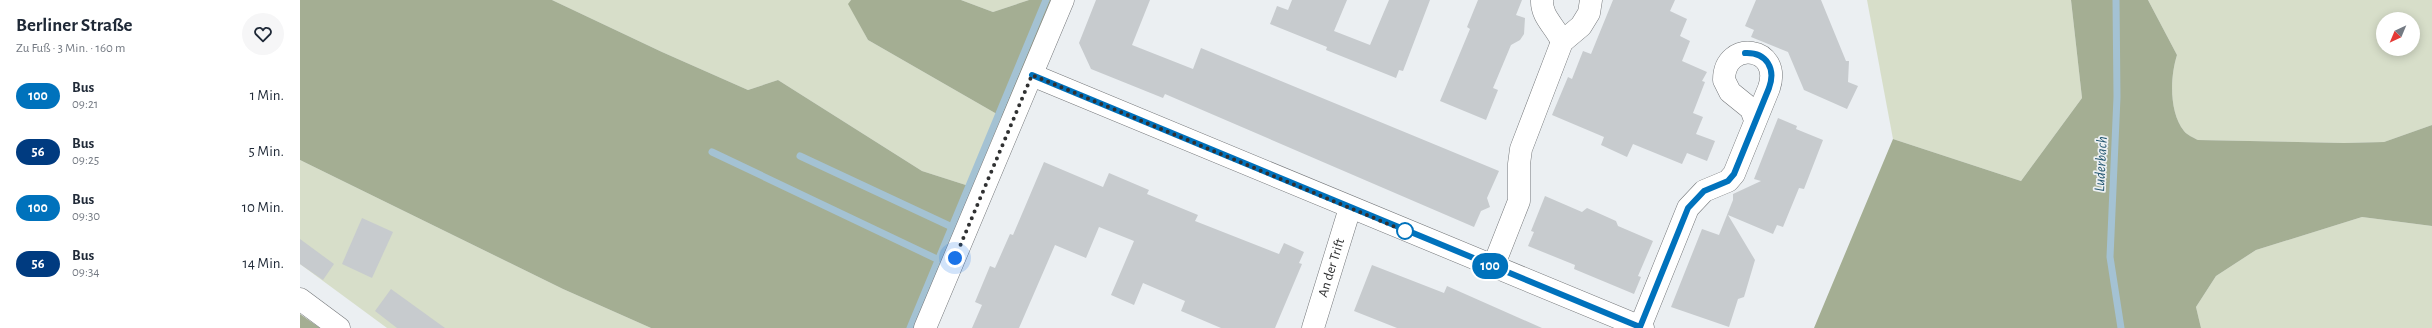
<!DOCTYPE html>
<html lang="de">
<head>
<meta charset="utf-8">
<style>
	:root { --surface:#fff; --page:#f6f6f7; --text:#1f2937; --muted:#747a83 }
	body { margin:0; font-family:"Alegreya Sans",sans-serif; background:var(--page); color:var(--text); height:100vh; display:flex; flex-direction:column; font-size:15px; white-space:nowrap }
	* { box-sizing:border-box; margin:0 }
	p { font-size:13px; color:var(--muted) }
	.icon { flex:none; width:22px; height:22px; fill:none; stroke:currentColor; stroke-width:2; stroke-linecap:round; stroke-linejoin:round }
	.map { position:relative; flex:1; overflow:hidden }
	.panel { display:flex; flex-direction:column; background:var(--surface); width:300px }
	.panel>* { flex:none }
	.badge { padding:0 8px; border-radius:13px; font-size:14px; line-height:26px }
	.needle { width:26px; rotate:224deg }
	.tools { position:absolute; left:2076px; top:12px; display:grid; gap:8px }
	.tools a { display:grid; place-items:center; width:44px; height:44px; border-radius:50%; background:var(--surface); box-shadow:0 2px 10px #0003; font-size:20px }
	.you { position:absolute; width:20px; height:20px; margin:-10px; border:3px solid #fff; border-radius:50%; background:#1a73e8; box-shadow:0 0 0 6px #1a73e833 }
	.map>.badge { position:absolute; translate:-50% -50%; box-shadow:0 0 0 2px #fff }
	.round { display:grid; place-items:center; flex:none; width:42px; height:42px; border-radius:21px; background:var(--page) }
	.overview { display:flex; align-items:center; justify-content:space-between; height:68px; padding:0 16px }
	h1 { font-size:19px; font-weight:700; line-height:30px }
	ul { padding:0; list-style:none }
	li { display:flex; align-items:center; gap:12px; height:56px; padding:0 16px }
	li div { flex:1 }
	li b { display:block; font-size:15px }
	li em { font-style:normal }
	li .badge { min-width:44px; font-weight:700; text-align:center }
	main { display:flex; flex:1; min-height:0 }
	.map>svg:first-child { display:block }
	.green { fill:#d7dec9; fill-rule:evenodd }
	.forest { fill:#a4ae93 }
	.lines { fill:none; stroke-linecap:round; stroke-linejoin:round }
	.stream { stroke:#a4c2d3; stroke-width:7 }
	.building { fill:#c7cbce }
	.minor-casing { stroke:#74777a; stroke-width:23 }
	.tertiary-casing { stroke:#74777a; stroke-width:23 }
	.minor { stroke:#fff; stroke-width:22 }
	.tertiary { stroke:#fff; stroke-width:22 }
	.line-casing { stroke:#fff; stroke-width:9 }
	.line { stroke:#0072bc; stroke-width:6 }
	.walk { stroke:#303132; stroke-width:4; stroke-dasharray:0 7.2 }
	.stop-dot { fill:#fff; stroke:#0072bc; stroke-width:2 }
	.labels { text-anchor:middle; dominant-baseline:central; stroke-width:3.5; stroke-linejoin:round; paint-order:stroke }
	.street-label { font-size:14px; fill:#303132; stroke:#ebeff2 }
	.water-label { font-size:15px; font-style:italic; fill:#1e536d; stroke:#ebeff2 }
</style>
</head>
<body>
<main>
<section class="panel">
<div class="overview"><div><h1>Berliner Straße</h1><p>Zu Fuß · 3 Min. · 160 m</p></div><a class="round"><svg class="icon" aria-label="heart" viewBox="0 0 24 24"><path d="M12 20l-8-8c-3-5 5-10 8-4 3-6 11-1 8 4z"/></svg></a></div>
<ul>
<li><span class="badge" style="background:#0072bc;color:#fff">100</span><div><b>Bus</b><p>09:21</p></div><em>1 Min.</em></li>
<li><span class="badge" style="background:#003b80;color:#fff">56</span><div><b>Bus</b><p>09:25</p></div><em>5 Min.</em></li>
<li><span class="badge" style="background:#0072bc;color:#fff">100</span><div><b>Bus</b><p>09:30</p></div><em>10 Min.</em></li>
<li><span class="badge" style="background:#003b80;color:#fff">56</span><div><b>Bus</b><p>09:34</p></div><em>14 Min.</em></li>
</ul>
</section>
<div class="map">
<svg width="2132" height="328" viewBox="0 0 2132 328">
	<rect width="100%" height="100%" fill="#ebeff2"/>
	<!-- green -->
	<g class="green">
		<polygon points="252,0 551,0 549,4 568,40 702,117 672,187 622,171 478,80 448,90 362,52"/>
		<polygon points="661,0 729,0 693,12"/>
		<polygon points="1567,0 1771,0 1782,98 1721,181 1593,139"/>
		<path d="M1848 0H2132V125L2084 142 2044 143 1898 140C1894 138 1887 135 1884 131 1869 112 1870 77 1877 55ZM2083 19H2113V49H2083Z"/>
		<polygon points="0,160 263,289 351,328 87,328 0,264"/>
		<polygon points="2062,217 2132,226 2132,328 1901,328 1896,307 1916,276 1956,250"/>
	</g>
	<!-- forest -->
	<g class="forest">
		<polygon points="0,0 252,0 362,52 448,90 478,80 622,171 672,187 614,328 351,328 263,289 0,160"/>
		<polygon points="551,0 661,0 693,12 729,0 751,0 702,117 568,40 548,4"/>
		<path d="M1771 0H1848L1877 55C1870 77 1869 112 1884 131 1887 135 1894 138 1898 140L2044 143 2084 142 2132 125V226L2062 217 1956 250 1916 276 1896 307 1901 328H1514L1593 139 1721 181 1782 98Z"/>
		<polygon points="0,314 20,328 0,328"/>
	</g>
	<g class="lines">
		<!-- stream -->
		<g class="stream">
			<polyline points="1816,0 1817,97 1810,257 1821,328"/>
			<polyline points="412,152 639,260"/>
			<polyline points="500,156 652,227"/>
			<polyline points="610,328 746,0"/>
		</g>
	</g>
	<!-- building -->
	<g class="building">
		<polygon points="796,0 850,0 832,45 893,69 901,48 1199,171 1187,198 1190,207 1181,211 1174,227 865,94 863,98 791,69 779,43"/>
		<polygon points="992,0 1047,0 1034,31 1070,45 1089,0 1130,0 1103,71 1099,70 1096,78 1026,50 1027,47 970,24 977,6 988,10"/>
		<polygon points="1178,0 1222,0 1216,15 1225,18 1224,34 1220,40 1211,45 1193,88 1198,90 1186,120 1140,101 1170,29 1167,27"/>
		<polygon points="1313,0 1375,0 1370,11 1387,19 1380,36 1390,41 1382,61 1407,72 1402,81 1405,82 1393,113 1403,117 1396,134 1415,141 1407,161 1387,153 1382,164 1333,144 1327,157 1301,145 1304,137 1252,115 1268,77 1272,79 1283,51 1291,54"/>
		<polygon points="1456,0 1521,0 1546,61 1549,61 1548,82 1558,86 1547,109 1504,90 1488,52 1451,37 1454,30 1445,26"/>
		<polygon points="1478,118 1497,126 1496,129 1523,140 1504,189 1499,188 1483,227 1477,225 1473,234 1428,215 1455,260 1444,297 1438,299 1429,327 1371,307 1402,229 1419,235 1433,200 1433,194 1461,181 1454,179"/>
		<polygon points="744,162 803,187 809,173 849,190 847,194 898,215 895,221 979,254 984,243 1004,252 999,263 1002,264 975,328 921,328 881,311 885,301 843,283 834,305 811,295 834,241 799,227 786,258 755,245 719,328 672,328 682,305 675,302 690,266 695,268 710,234 713,235"/>
		<polygon points="1245,196 1282,212 1287,208 1316,221 1318,226 1353,241 1338,276 1341,277 1334,294 1274,269 1275,265 1228,246 1234,232 1231,231"/>
		<polygon points="62,218 93,232 72,278 42,264"/>
		<polygon points="0,239 34,264 23,280 0,264"/>
		<polygon points="1072,265 1144,293 1147,286 1242,328 1097,328 1054,311"/>
		<polygon points="91,289 145,328 97,328 75,311"/>
	</g>
	<g class="lines">
		<defs>
			<g id="minor">
				<path d="M1242 0C1241 17 1256 27 1262 42"/>
				<polyline points="732,75 1343,328"/>
				<polyline points="1193,267 1219,201 1219,164 1221,149 1262,42 1281,26 1289,13 1291,0"/>
				<path d="M1340 327 1388 208 1404 191 1428 181 1434 174 1469 88C1483 46 1424 39 1424 80L1430 92 1451 109 1455 120"/>
				<polyline points="625,328 763,0"/>
				<path id="s1" d="M1013 328 1050 208"/>
			</g>
			<polyline id="tertiary" points="0,299 39,328"/>
		</defs>
		<!-- minor casing -->
		<use href="#minor" class="minor-casing"/>
		<!-- tertiary casing -->
		<use href="#tertiary" class="tertiary-casing"/>
		<!-- minor -->
		<use href="#minor" class="minor"/>
		<!-- tertiary -->
		<use href="#tertiary" class="tertiary"/>
	</g>
	<g class="lines">
		<defs>
			<path id="line" d="M732 75 1340 327 1388 208 1404 191 1428 181 1434 174 1469 88C1476 69 1467 52 1445 53"/>
		</defs>
		<!-- line casing -->
		<use href="#line" class="line-casing"/>
		<!-- line -->
		<use href="#line" class="line"/>
		<!-- walk -->
		<polyline class="walk" points="655,258 732,75 1105,231"/>
	</g>
	<!-- markers -->
	<circle class="stop-dot" cx="1105" cy="231" r="8"/>
	<g class="labels">
		<!-- street labels -->
		<g class="street-label">
			<text stroke="none"><textPath href="#s1" startOffset="63">An der Trift</textPath></text>
		</g>
		<!-- water labels -->
		<g class="water-label">
			<text transform="translate(1801 164) rotate(-87)">Luderbach</text>
		</g>
	</g>
</svg>
<div class="tools">
<a><svg class="needle" viewBox="-14 -14 28 28"><path d="M0-13l5 13h-10z" fill="#e53935"/><path d="M0 13l5-13h-10z" fill="#747a83"/></svg></a>
</div>
<div class="you" style="left:655px;top:258px"></div>
<b class="badge" style="left:1190px;top:266px;background:#0072bc;color:#fff">100</b>
</div>
</main>
</body>
</html>
